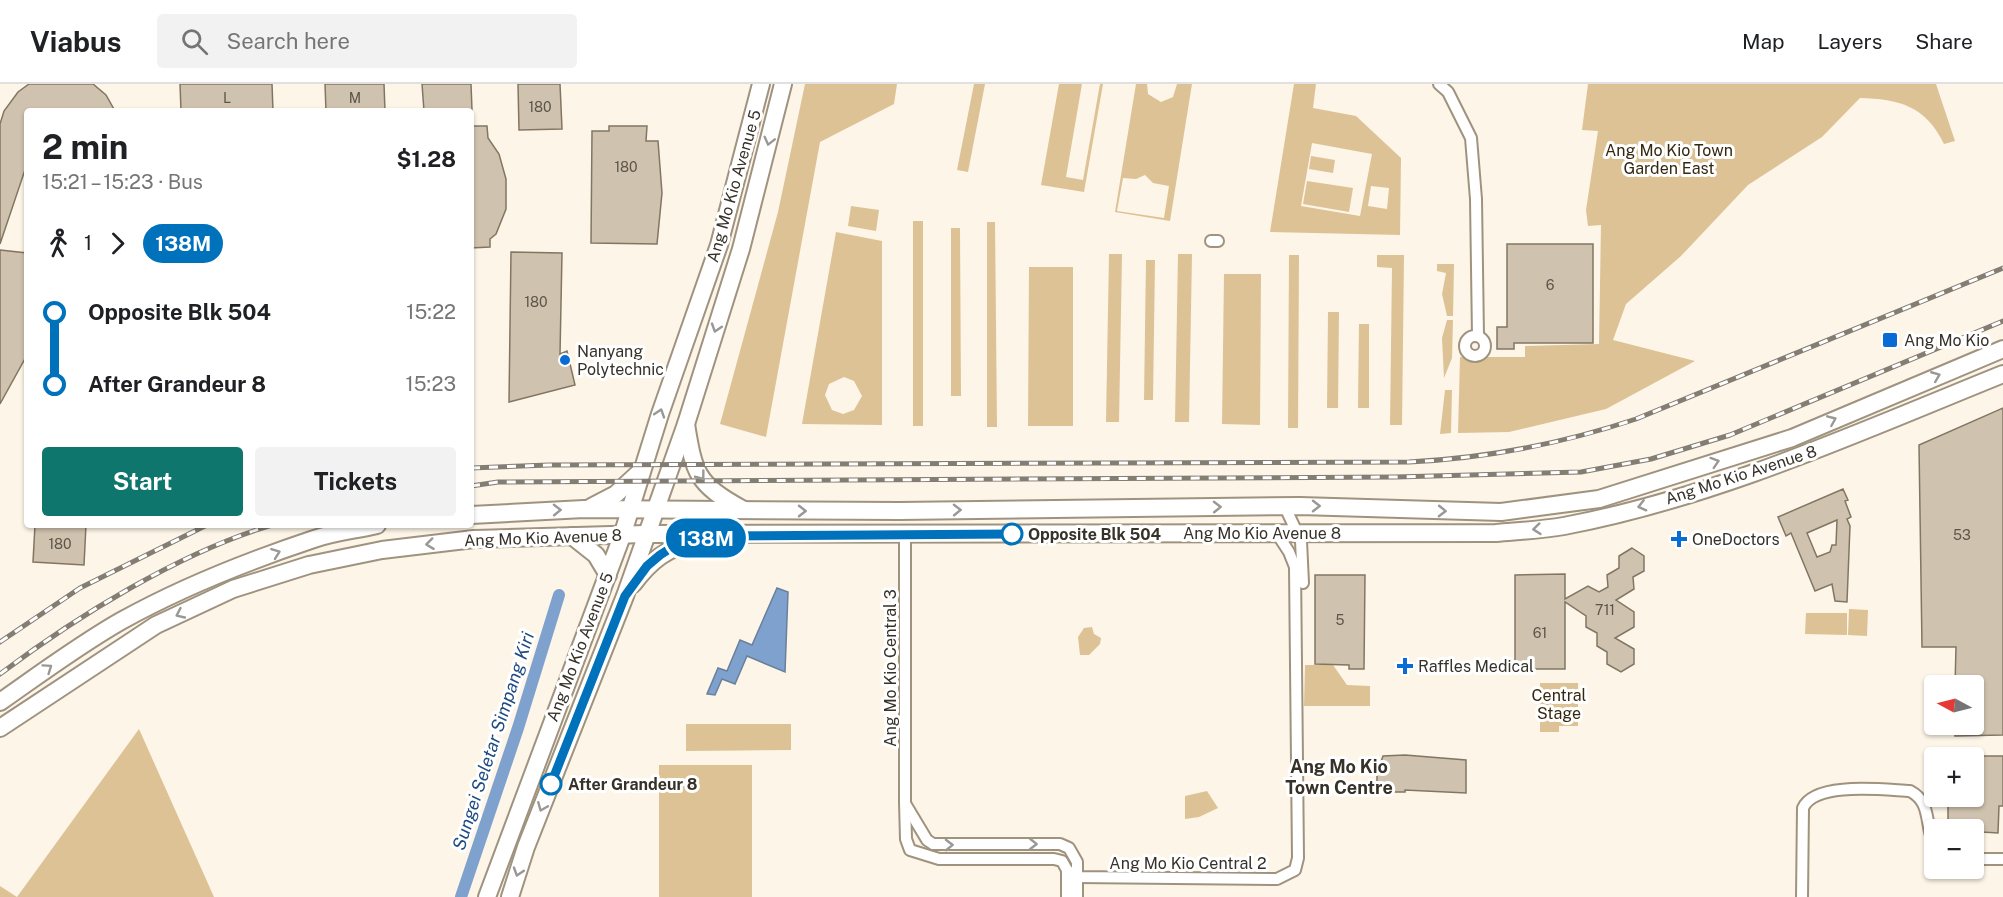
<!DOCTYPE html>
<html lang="en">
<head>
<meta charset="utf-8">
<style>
	:root { --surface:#fff; --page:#f2f2f2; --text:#202124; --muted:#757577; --line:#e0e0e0; --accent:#0f766e }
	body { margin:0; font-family:"Public Sans",sans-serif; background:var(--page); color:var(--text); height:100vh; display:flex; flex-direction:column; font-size:22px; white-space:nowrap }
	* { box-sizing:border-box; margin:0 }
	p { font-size:20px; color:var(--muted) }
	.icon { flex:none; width:33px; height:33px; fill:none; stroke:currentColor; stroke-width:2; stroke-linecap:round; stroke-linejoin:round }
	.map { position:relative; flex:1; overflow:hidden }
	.sheet { position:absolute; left:24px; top:24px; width:450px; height:420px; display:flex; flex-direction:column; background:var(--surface); border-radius:6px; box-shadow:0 2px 4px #0004 }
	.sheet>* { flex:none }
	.badge { padding:0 12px; border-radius:20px; font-size:21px; line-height:39px }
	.needle { width:39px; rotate:277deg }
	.tools { position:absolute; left:1924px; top:591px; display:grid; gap:12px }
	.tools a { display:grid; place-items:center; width:60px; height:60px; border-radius:6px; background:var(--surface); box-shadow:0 2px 4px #0004; font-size:30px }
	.map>.badge { position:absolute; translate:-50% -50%; box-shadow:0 0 0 3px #fff }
	.legs { display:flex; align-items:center; gap:9px; height:66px; padding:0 18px; font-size:20px }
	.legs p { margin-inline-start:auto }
	.summary { display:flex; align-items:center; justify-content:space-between; height:102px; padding:0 18px }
	h1 { font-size:33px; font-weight:700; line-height:45px }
	.cta { display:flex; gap:12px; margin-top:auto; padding:12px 18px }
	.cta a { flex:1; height:69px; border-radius:6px; background:var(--accent); color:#fff; font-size:24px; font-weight:700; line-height:69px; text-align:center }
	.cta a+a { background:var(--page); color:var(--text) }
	ul { padding:0 18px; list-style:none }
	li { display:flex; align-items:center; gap:21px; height:72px; font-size:22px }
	li i { display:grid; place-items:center; width:9px; height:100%; margin:0 8px; background:currentColor }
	li i::after { content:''; width:15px; height:15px; margin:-8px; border:4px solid; border-radius:50%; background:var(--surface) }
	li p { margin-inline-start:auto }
	li:first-child i { background:linear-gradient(#0000 50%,currentColor 0) }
	li:last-child i { background:linear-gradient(currentColor 50%,#0000 0) }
	header { display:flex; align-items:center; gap:36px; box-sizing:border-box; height:84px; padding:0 30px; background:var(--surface); border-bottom:2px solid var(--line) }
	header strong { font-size:28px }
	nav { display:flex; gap:33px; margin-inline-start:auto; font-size:21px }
	.search { width:420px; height:54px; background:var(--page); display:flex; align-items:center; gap:15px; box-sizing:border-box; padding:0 21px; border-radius:6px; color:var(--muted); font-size:22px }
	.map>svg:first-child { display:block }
	.green { fill:#ddc295; fill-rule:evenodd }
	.water { fill:#7fa1cd; stroke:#697f9c; stroke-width:1.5 }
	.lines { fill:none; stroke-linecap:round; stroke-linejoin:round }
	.canal { stroke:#7fa1cd; stroke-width:12 }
	.building { fill:#cfc2ae; stroke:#827663; stroke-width:1.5; fill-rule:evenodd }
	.minor-casing { stroke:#9f937f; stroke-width:14 }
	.primary-casing { stroke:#9f937f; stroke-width:20 }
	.minor { stroke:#fff; stroke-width:10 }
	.primary { stroke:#fff; stroke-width:16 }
	.rail-casing { stroke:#837d73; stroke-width:5 }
	.rail { stroke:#fff; stroke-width:3; stroke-dasharray:9; stroke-linecap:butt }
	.oneway { stroke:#9a9894 }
	.line-1-casing { stroke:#fff; stroke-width:14 }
	.line-1 { stroke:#0072bc; stroke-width:9 }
	.poi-dot { fill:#086cd4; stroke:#fff; stroke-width:2 }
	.stop-1-dot { fill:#fff; stroke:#0072bc; stroke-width:3 }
	.labels { text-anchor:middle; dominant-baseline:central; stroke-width:6; stroke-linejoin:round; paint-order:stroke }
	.number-label { font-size:14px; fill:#5c554a }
	.park-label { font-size:16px; fill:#352810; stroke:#fff }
	.street-label { font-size:16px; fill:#363129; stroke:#fff }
	.poi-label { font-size:16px; fill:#363129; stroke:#fff; text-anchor:start }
	.stop-label { font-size:16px; font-weight:bold; fill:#363129; stroke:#fff; text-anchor:start }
	.water-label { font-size:18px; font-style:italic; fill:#204c84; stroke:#fff }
	.neighbourhood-label { font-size:18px; font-weight:bold; fill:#363129; stroke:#fff }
</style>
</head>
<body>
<header>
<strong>Viabus</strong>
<div class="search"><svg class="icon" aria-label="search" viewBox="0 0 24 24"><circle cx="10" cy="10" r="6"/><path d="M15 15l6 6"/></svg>Search here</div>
<nav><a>Map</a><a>Layers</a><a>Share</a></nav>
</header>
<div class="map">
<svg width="2003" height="813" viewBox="0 0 2003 813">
	<rect width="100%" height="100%" fill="#fdf5e8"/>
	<!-- green -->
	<g class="green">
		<polygon points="805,0 897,0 894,20 820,58 766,353 720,340 778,128"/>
		<polygon points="974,0 985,0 968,88 957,86"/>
		<polygon points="1059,0 1082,0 1066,93 1083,96 1100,0 1103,0 1084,108 1041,101"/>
		<path d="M1136 0H1147L1148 10 1161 18 1173 13 1177 0H1192L1170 137 1115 128ZM1145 91 1153 99 1169 102 1164 134 1117 127 1123 94 1136 95Z"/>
		<path d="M1294 0H1316L1313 24 1356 32 1401 74 1400 151 1270 148ZM1312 59 1372 70 1360 132 1301 122ZM1371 102 1389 104 1387 125 1368 122Z"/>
		<path d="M1588 0H1936L1955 57 1944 60C1926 22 1899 15 1860 14L1822 53 1748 101 1681 172 1626 220 1613 256 1695 277 1606 325 1509 348 1458 349 1460 273H1525V262L1599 260 1601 141 1588 142 1586 126 1598 47 1582 46Z"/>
		<polygon points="1311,72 1335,76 1333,89 1309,85"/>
		<polygon points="1307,97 1353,104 1349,128 1303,120"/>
		<polygon points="851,122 879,126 876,147 848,142"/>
		<rect x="913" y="137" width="10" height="205"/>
		<polygon points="987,138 995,138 997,343 987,343"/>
		<polygon points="951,144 960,144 961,312 951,312"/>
		<path d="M836 148 882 157V341L802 340ZM844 293 854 297 862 312 854 326 843 330 832 326 825 311 829 300Z"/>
		<polygon points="1109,170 1122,170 1119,338 1106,338"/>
		<polygon points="1178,170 1192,170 1189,338 1175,338"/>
		<polygon points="1289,171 1299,171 1298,344 1288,344"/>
		<polygon points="1377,171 1404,171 1402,341 1390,341 1392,184 1377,183"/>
		<polygon points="1146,176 1155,176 1153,316 1144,316"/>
		<polygon points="1437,180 1454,180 1453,232 1447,232 1442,210 1446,189 1437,187"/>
		<polygon points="1029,183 1073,183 1073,342 1028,342"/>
		<polygon points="1224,190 1261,190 1260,341 1222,340"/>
		<polygon points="1328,228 1339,228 1338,324 1327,324"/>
		<polygon points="1447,236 1453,236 1452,274 1444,294 1442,254"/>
		<polygon points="1359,240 1369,240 1369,324 1358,324"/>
		<polygon points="1445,306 1452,306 1451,349 1440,350"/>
		<polygon points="1849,525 1868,526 1867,552 1848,551"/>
		<polygon points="1806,529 1847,529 1847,551 1805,550"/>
		<polygon points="1092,543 1094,550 1101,554 1100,560 1089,571 1080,571 1078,553 1084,544"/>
		<polygon points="1305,581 1333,581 1347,601 1370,602 1370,622 1304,622"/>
		<polygon points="1540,599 1578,599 1578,642 1559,642 1559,648 1540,648"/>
		<polygon points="686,640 791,640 791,666 686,667"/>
		<polygon points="139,645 214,813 0,813 0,802 17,813"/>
		<rect x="659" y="681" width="93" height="132"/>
		<polygon points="1207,707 1218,724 1199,733 1185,735 1185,712"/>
	</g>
	<!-- water -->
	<polygon class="water" points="777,504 788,508 785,588 747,572 735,600 722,595 715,611 707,610 718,584 727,587 740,556 752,561"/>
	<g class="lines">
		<!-- canal -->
		<polyline class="canal" points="461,813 518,644 559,511"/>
	</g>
	<!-- building -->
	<g class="building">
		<polygon points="29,0 93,0 106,11 115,27 27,27 27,80 0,160 0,40 4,27 18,8"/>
		<polygon points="180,0 272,0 273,27 181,27"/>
		<polygon points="325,0 384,0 385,27 326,27"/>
		<polygon points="422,0 471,0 472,26 424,27"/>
		<polygon points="518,0 560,0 562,45 519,46"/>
		<polygon points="471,42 487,42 488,54 499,70 506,95 506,125 496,150 490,155 490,163 471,164"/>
		<polygon points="609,42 647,42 646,57 658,57 662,109 657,160 591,159 592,47 609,47"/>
		<polygon points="1507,160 1593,160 1593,259 1514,259 1514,265 1497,265 1497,243 1507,243"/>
		<polygon points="0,166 27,169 27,271 0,320"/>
		<polygon points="511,168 562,169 560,270 567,267 575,301 509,318"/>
		<polygon points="2003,324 2003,651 1955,652 1955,640 1974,640 1974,602 1955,602 1956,563 1922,563 1919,361"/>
		<path d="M1843 405 1848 416 1845 417 1851 433 1847 435 1850 442 1847 518 1835 517 1832 500 1815 507 1791 449 1786 452 1778 433ZM1837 436 1836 461H1832L1830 468 1817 473 1807 449Z"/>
		<polygon points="35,441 86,441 84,481 33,478"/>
		<polygon points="1632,464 1644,472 1644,487 1633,493 1634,505 1616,516 1634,528 1634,543 1615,554 1634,565 1634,580 1621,588 1607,580 1607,568 1597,562 1597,549 1586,543 1586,532 1565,518 1565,585 1515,585 1515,491 1565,490 1565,515 1588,502 1599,508 1608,503 1607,491 1619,484 1619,472"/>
		<polygon points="1315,491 1365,491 1364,585 1349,585 1349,581 1315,580"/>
		<polygon points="1405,671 1466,676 1466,709 1405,706 1405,708 1377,708 1377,689 1383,672"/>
		<polygon points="1974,672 2003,672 2003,722 1999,722 1998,749 1948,746 1948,712 1974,712"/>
	</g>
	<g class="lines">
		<defs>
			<g id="minor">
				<polyline points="1439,0 1448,8 1471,54 1476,115 1478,252"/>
				<polyline points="1211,157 1218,157"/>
				<circle cx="1475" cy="262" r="10"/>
				<polyline points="1285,423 1301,457 1303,499"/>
				<polyline points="905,451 905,718 906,755 910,766 939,775 1054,775 1062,777 1067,786 1077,793 1277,795 1295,786 1298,774 1295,483 1289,468 1276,448"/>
				<polyline points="906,721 927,756 933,760 1060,760 1069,764 1077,778 1077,813"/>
				<polyline points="1974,775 2003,775"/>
				<polyline points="1067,786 1067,813"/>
				<path d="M1802 813 1803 724C1815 697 1885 706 1910 707 1933 719 1924 743 1935 762"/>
			</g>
			<g id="primary">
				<path d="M686 340C694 390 697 400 742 425"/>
				<polyline points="591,423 616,410 642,386"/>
				<polyline points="471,431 584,425 899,427 1300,422 1501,428 1599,415 1792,354 2003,265"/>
				<polyline points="572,452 596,471 608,491"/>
				<path d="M633 500C651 476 667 464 696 457"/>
				<path d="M0 618C40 590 79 561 121 537 182 503 248 477 314 455 334 448 356 446 377 441"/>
				<path d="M0 644 156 541 233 505 309 481 382 466 474 455 645 450 1496 449C1518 447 1541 446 1564 442 1717 413 1859 348 2003 290"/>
				<polyline points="487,813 622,452 660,330 719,161 761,0"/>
				<polyline points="510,813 526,763 625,512 686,340 741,165 783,0"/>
			</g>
		</defs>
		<!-- minor casing -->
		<use href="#minor" class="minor-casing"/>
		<!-- primary casing -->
		<use href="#primary" class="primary-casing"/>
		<!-- minor -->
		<use href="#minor" class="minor"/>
		<!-- primary -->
		<use href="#primary" class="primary"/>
		<defs>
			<g id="rail">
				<path d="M471 384 549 381 1409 378C1488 374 1561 360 1636 335L2003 184"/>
				<polyline points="471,402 498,398 1395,393 1581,388 1651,375 1730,351 2003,237"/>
				<polyline points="0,558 80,504 207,441"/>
				<path d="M0 590C76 533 180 468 272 441"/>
			</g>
		</defs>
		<!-- rail casing -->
		<use href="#rail" class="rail-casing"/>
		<!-- rail -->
		<use href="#rail" class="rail"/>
	</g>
	<!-- one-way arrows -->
	<defs><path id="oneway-chevron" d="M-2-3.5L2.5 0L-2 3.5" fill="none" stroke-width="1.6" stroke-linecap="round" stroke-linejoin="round" transform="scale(1.5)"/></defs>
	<g class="oneway">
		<use href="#oneway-chevron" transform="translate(769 57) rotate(104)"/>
		<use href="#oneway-chevron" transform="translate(716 244) rotate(108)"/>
		<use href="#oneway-chevron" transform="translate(1936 292) rotate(-22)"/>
		<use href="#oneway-chevron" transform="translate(660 329) rotate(-72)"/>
		<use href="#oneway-chevron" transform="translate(1832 336) rotate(-23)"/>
		<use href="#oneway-chevron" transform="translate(1715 378) rotate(-18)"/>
		<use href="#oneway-chevron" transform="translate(701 392) rotate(53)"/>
		<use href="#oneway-chevron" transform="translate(1316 422)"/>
		<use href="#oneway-chevron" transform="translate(1642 422) rotate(166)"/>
		<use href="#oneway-chevron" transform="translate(1217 423) rotate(-1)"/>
		<use href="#oneway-chevron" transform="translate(557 426) rotate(-1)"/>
		<use href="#oneway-chevron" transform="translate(957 426) rotate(-1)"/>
		<use href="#oneway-chevron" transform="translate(802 427)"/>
		<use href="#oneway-chevron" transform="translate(1442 427) rotate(1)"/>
		<use href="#oneway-chevron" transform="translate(1537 445) rotate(174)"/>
		<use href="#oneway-chevron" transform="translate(430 460) rotate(173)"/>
		<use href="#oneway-chevron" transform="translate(276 469) rotate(-20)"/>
		<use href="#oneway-chevron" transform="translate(180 530) rotate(155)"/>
		<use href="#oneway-chevron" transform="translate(48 584) rotate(-35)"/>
		<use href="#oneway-chevron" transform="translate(542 723) rotate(112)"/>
		<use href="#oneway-chevron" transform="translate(1033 760) rotate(1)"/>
		<use href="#oneway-chevron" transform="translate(949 761) rotate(-1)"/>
		<use href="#oneway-chevron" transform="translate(518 788) rotate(108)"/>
	</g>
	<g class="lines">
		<defs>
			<polyline id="line-1" points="551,700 625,512 647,482 660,471 674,462 717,452 1012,450"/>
		</defs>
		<!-- line-1 casing -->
		<use href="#line-1" class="line-1-casing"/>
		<!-- line-1 -->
		<use href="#line-1" class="line-1"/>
	</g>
	<!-- markers -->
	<g class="poi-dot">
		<rect x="1882" y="248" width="16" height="16" rx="3"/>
		<circle cx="565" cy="276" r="6"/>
		<path d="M1676 446h6v6h6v6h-6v6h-6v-6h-6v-6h6z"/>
		<path d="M1402 573h6v6h6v6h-6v6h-6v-6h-6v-6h6z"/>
	</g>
	<g class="stop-1-dot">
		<circle cx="1012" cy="450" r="10"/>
		<circle cx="551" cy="700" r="10"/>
	</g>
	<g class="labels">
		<!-- number labels -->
		<g class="number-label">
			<text x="227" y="14">L</text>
			<text x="355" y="14">M</text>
			<text x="540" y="23">180</text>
			<text x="626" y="83">180</text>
			<text x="1550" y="201">6</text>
			<text x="536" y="218">180</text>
			<text x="1962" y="451">53</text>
			<text x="60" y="460">180</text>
			<text x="1605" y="526">711</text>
			<text x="1340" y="536">5</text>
			<text x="1540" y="549">61</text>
		</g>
		<!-- park labels -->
		<g class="park-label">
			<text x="1669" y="66">Ang Mo Kio Town<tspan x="1669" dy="18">Garden East</tspan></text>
			<text x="1559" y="611">Central<tspan x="1559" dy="18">Stage</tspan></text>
		</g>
		<!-- street labels -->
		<g class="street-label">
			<text transform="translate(734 102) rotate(-74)">Ang Mo Kio Avenue 5</text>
			<text transform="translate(1741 391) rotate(-18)">Ang Mo Kio Avenue 8</text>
			<text x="1262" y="449">Ang Mo Kio Avenue 8</text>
			<text transform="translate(543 454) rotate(-2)">Ang Mo Kio Avenue 8</text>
			<text transform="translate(580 563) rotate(-69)">Ang Mo Kio Avenue 5</text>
			<text transform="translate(890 584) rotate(-90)">Ang Mo Kio Central 3</text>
			<text x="1188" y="779">Ang Mo Kio Central 2</text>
		</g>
		<!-- poi labels -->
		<g class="poi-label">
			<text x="1904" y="256">Ang Mo Kio</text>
			<text x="577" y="267">Nanyang<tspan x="577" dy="18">Polytechnic</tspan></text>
			<text x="1692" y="455">OneDoctors</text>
			<text x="1418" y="582">Raffles Medical</text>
		</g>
		<!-- stop labels -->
		<g class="stop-label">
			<text x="1028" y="450">Opposite Blk 504</text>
			<text x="568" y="700">After Grandeur 8</text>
		</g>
		<!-- water labels -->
		<g class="water-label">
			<text transform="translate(493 657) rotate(-72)">Sungei Seletar Simpang Kiri</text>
		</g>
		<!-- neighbourhood labels -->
		<g class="neighbourhood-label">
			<text x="1339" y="682">Ang Mo Kio<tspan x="1339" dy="21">Town Centre</tspan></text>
		</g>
	</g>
</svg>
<div class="tools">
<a><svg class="needle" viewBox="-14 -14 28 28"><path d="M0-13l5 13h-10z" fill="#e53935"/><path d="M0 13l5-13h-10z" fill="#757577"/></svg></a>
<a>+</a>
<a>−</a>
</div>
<b class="badge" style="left:706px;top:454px;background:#0072bc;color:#fff">138M</b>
<section class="sheet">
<div class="summary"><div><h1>2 min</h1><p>15:21 – 15:23 · Bus</p></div><b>$1.28</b></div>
<div class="legs"><svg class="icon" aria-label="walk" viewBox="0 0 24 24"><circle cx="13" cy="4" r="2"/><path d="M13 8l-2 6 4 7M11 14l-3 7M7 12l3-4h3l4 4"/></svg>1<svg class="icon" aria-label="forward" viewBox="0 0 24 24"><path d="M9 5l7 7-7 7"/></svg><b class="badge" style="background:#0072bc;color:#fff">138M</b></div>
<ul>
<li><i style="color:#0072bc"></i><b>Opposite Blk 504</b><p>15:22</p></li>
<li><i style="color:#0072bc"></i><b>After Grandeur 8</b><p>15:23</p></li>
</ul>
<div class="cta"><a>Start</a><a>Tickets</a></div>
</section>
</div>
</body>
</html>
